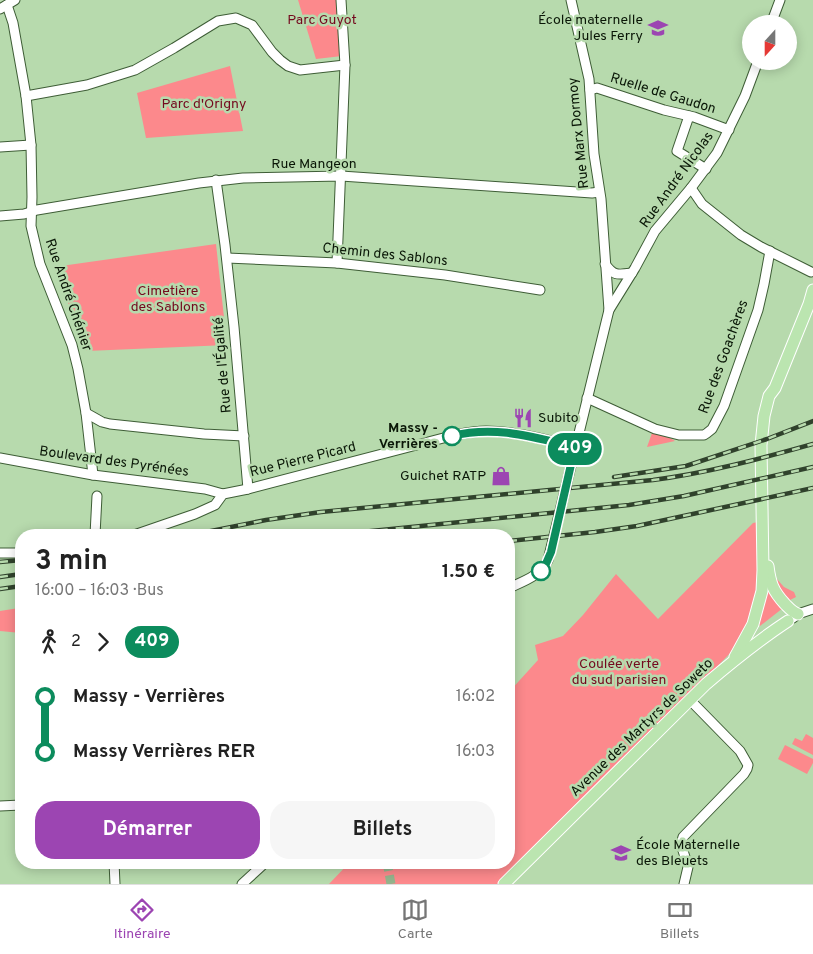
<!DOCTYPE html>
<html lang="fr">
<head>
<meta charset="utf-8">
<style>
	:root { --surface:#fff; --page:#f6f6f6; --text:#222; --muted:#767676; --line:#e0e0e0; --accent:#9c45b2 }
	body { margin:0; font-family:Overpass,sans-serif; background:var(--page); color:var(--text); height:100vh; display:flex; flex-direction:column; font-size:19px; white-space:nowrap }
	* { box-sizing:border-box; margin:0 }
	p { font-size:16px; color:var(--muted) }
	.icon { flex:none; width:28px; height:28px; fill:none; stroke:currentColor; stroke-width:2; stroke-linecap:round; stroke-linejoin:round }
	.map { position:relative; flex:1; overflow:hidden }
	.sheet { position:absolute; left:15px; top:529px; width:500px; height:340px; display:flex; flex-direction:column; background:var(--surface); border-radius:20px; box-shadow:0 2px 12px #0003 }
	.sheet>* { flex:none }
	.badge { padding:0 10px; border-radius:16px; font-size:18px; line-height:32px }
	.needle { width:32px; rotate:201deg }
	.buttons { position:absolute; left:742px; top:15px; display:grid; gap:10px }
	.buttons a { display:grid; place-items:center; width:55px; height:55px; border-radius:50%; background:var(--surface); box-shadow:0 2px 12px #0003; font-size:25px }
	.map>.badge { position:absolute; translate:-50% -50%; box-shadow:0 0 0 2px #fff }
	.legs { display:flex; align-items:center; gap:8px; height:55px; padding:0 20px; font-size:16px }
	.legs p { margin-inline-start:auto }
	.overview { display:flex; align-items:center; justify-content:space-between; height:85px; padding:0 20px }
	h1 { font-size:28px; font-weight:700; line-height:38px }
	.button { display:flex; gap:10px; margin-top:auto; padding:10px 20px }
	.button a { flex:1; height:58px; border-radius:20px; background:var(--accent); color:#fff; font-size:20px; font-weight:700; line-height:58px; text-align:center }
	.button a+a { background:var(--page); color:var(--text) }
	ul { padding:0 20px; list-style:none }
	li { display:flex; align-items:center; gap:18px; height:55px; font-size:19px }
	li i { display:grid; place-items:center; width:8px; height:100%; margin:0 6px; background:currentColor }
	li i::after { content:''; width:12px; height:12px; margin:-6px; border:4px solid; border-radius:50%; background:var(--surface) }
	li p { margin-inline-start:auto }
	li:first-child i { background:linear-gradient(#0000 50%,currentColor 0) }
	li:last-child i { background:linear-gradient(currentColor 50%,#0000 0) }
	.dock { display:flex; justify-content:space-around; align-items:center; height:70px; border-top:1px solid var(--line); background:var(--surface); font-size:14px; color:var(--muted) }
	.dock a { display:grid; justify-items:center; gap:2px }
	.dock .current { color:var(--accent) }
	.map>svg:first-child { display:block }
	.green { fill:#fc898c }
	.lines { fill:none; stroke-linecap:round; stroke-linejoin:round }
	.minor-tunnel { stroke:#94b38c; stroke-width:9; stroke-dasharray:9 4.5; stroke-linecap:butt }
	.minor-casing { stroke:#3e5d36; stroke-width:11 }
	.major-casing { stroke:#fff; stroke-width:13 }
	.minor { stroke:#fff; stroke-width:9 }
	.major { stroke:#bbe5b0; stroke-width:11 }
	.rail-casing { stroke:#30422c; stroke-width:4.5 }
	.rail { stroke:#b7daad; stroke-width:2.5; stroke-dasharray:8; stroke-linecap:butt }
	.line-1-casing { stroke:#fff; stroke-width:11 }
	.line-1 { stroke:#0c8c5d; stroke-width:8 }
	.stop-1-dot { fill:#fff; stroke:#0c8c5d; stroke-width:2.5 }
	.labels { text-anchor:middle; dominant-baseline:central; stroke-width:5; stroke-linejoin:round; paint-order:stroke }
	.park-label { font-size:14px; fill:#74091e; stroke:#b7daad }
	.poi-label { font-size:14px; fill:#0a1707; stroke:#b7daad; text-anchor:end }
	.street-label { font-size:14px; fill:#0a1707; stroke:#b7daad }
	.stop-label { font-size:14px; font-weight:bold; fill:#0a1707; stroke:#b7daad; text-anchor:end }
</style>
</head>
<body>
<div class="map">
<svg width="813" height="884" viewBox="0 0 813 884">
	<rect width="100%" height="100%" fill="#b7daad"/>
	<!-- green -->
	<g class="green">
		<polygon points="298,0 337,0 342,56 316,59"/>
		<polygon points="230,66 243,131 146,138 137,93"/>
		<polygon points="216,244 227,345 87,351 54,267"/>
		<polygon points="652,433 670,438 675,441 647,447"/>
		<polygon points="758,522 759,559 757,576 759,586 748,625 737,646 671,714 500,884 329,884 349,863 509,862 509,692 538,660 535,645 563,636 583,615 616,574 658,619 753,523"/>
		<polygon points="776,578 784,587 794,592 796,597 790,600 784,598 774,580"/>
		<polygon points="767,586 783,608 760,626 757,622"/>
		<polygon points="19,608 20,623 21,623 21,633 0,631 0,611"/>
		<polygon points="806,734 813,738 813,755 792,744 795,738 802,741"/>
		<polygon points="785,745 813,759 813,763 807,774 778,759"/>
	</g>
	<g class="lines">
		<!-- minor-tunnel -->
		<polyline class="minor-tunnel" points="387,862 391,884"/>
		<defs>
			<g id="minor">
				<polyline points="571,0 589,79 594,154 601,199 609,310"/>
				<polyline points="7,5 13,23 26,96 31,145 32,197 31,226 40,264 72,345 78,369 86,413 93,475"/>
				<polyline points="0,9 15,0"/>
				<polyline points="771,24 780,0"/>
				<polyline points="590,90 597,88 664,110 694,117 729,130"/>
				<polyline points="26,96 87,85 135,70 174,48 218,21 236,18 252,25 272,52 280,60 288,66 300,70 345,65"/>
				<polyline points="689,116 677,151 706,169"/>
				<polyline points="0,147 31,145"/>
				<polyline points="216,180 225,245 234,327 248,489"/>
				<polyline points="691,188 702,204 741,235 761,247 811,272"/>
				<polyline points="0,216 24,214 37,210 199,183 243,178 341,176 592,193 599,192"/>
				<polyline points="227,258 337,263 445,275 540,290"/>
				<polyline points="337,263 345,65 341,0"/>
				<path d="M605 264C614 276 617 275 632 273"/>
				<polyline points="587,398 655,429 679,435 704,435 707,433 712,429 724,406 758,310 764,284 770,251"/>
				<polyline points="86,413 102,422 110,424 204,434 244,436"/>
				<polyline points="0,458 93,475 205,489 223,494"/>
				<polyline points="95,535 97,496"/>
				<path d="M134 535 195 514 215 505 223 494 248 489 455 435C465 433 476 431 486 431 516 431 546 440 575 447"/>
				<polyline points="0,553 21,553"/>
				<path d="M509 588C524 581 540 576 548 560L609 310 635 268 655 231 691 188 717 153 745 96 758 61"/>
				<polyline points="793,618 798,614 813,609"/>
				<polyline points="0,806 21,805"/>
				<polyline points="114,862 115,884"/>
				<polyline points="242,884 266,862"/>
				<polyline points="684,884 688,867 681,844 683,837 744,774 747,769 748,765 740,751 690,700"/>
			</g>
			<g id="major">
				<path d="M768 566C770 583 773 591 785 604 789 608 792 612 798 614"/>
				<polyline points="735,657 753,624 762,591 763,570 761,445 764,416 769,396 775,388 809,304 813,290"/>
				<path d="M504 884 706 684C733 661 759 640 788 621"/>
			</g>
		</defs>
		<!-- minor casing -->
		<use href="#minor" class="minor-casing"/>
		<!-- major casing -->
		<use href="#major" class="major-casing"/>
		<!-- minor -->
		<use href="#minor" class="minor"/>
		<!-- major -->
		<use href="#major" class="major"/>
		<defs>
			<g id="rail">
				<polyline points="614,477 686,466 767,439 813,421"/>
				<path d="M191 535 266 520 321 512 653 480C707 473 760 459 813 444"/>
				<polyline points="332,535 629,505 684,496 813,467"/>
				<polyline points="509,541 595,532 637,526 813,488"/>
				<polyline points="0,562 21,560"/>
				<polyline points="0,577 21,574"/>
				<polyline points="0,589 21,586"/>
			</g>
		</defs>
		<!-- rail casing -->
		<use href="#rail" class="rail-casing"/>
		<!-- rail -->
		<use href="#rail" class="rail"/>
	</g>
	<g class="lines">
		<defs>
			<path id="line-1" d="M452 436C495 425 533 437 575 447L551 552 545 566 541 571"/>
		</defs>
		<!-- line-1 casing -->
		<use href="#line-1" class="line-1-casing"/>
		<!-- line-1 -->
		<use href="#line-1" class="line-1"/>
	</g>
	<!-- icons -->
	<defs>
		<symbol id="school-bare" viewBox="-9 -9 18 18"><path d="M0-5L7-2L0 1L-7-2ZM-4 1L0 2.5L4 1V4Q0 6-4 4Z" fill="#9c45b2" stroke="#b7daad" stroke-width="2.5" paint-order="stroke"/></symbol>
		<symbol id="restaurant-bare" viewBox="-9 -9 18 18"><path d="M-5-6h1v4h1v-4h1v4h1v-4h1v5L-1.5 .5V6h-2V.5L-5-1ZM5-6V6H3V1.5H1.5Q1.5-4 5-6Z" fill="#9c45b2" stroke="#b7daad" stroke-width="2.5" paint-order="stroke"/></symbol>
		<symbol id="shop-bare" viewBox="-9 -9 18 18"><path d="M-5-2.5h2.3a2.7 3.5 0 0 1 5.4 0H5L5.5 6h-11ZM-1.5-2.5h3a1.5 2.3 0 0 0-3 0Z" fill="#9c45b2" stroke="#b7daad" stroke-width="2.5" paint-order="stroke"/></symbol>
	</defs>
	<g fill-rule="evenodd">
		<use href="#school-bare" x="644" y="14" width="28" height="28"/>
		<use href="#restaurant-bare" x="509" y="404" width="28" height="28"/>
		<use href="#shop-bare" x="487" y="462" width="28" height="28"/>
		<use href="#school-bare" x="607" y="839" width="28" height="28"/>
	</g>
	<!-- markers -->
	<g class="stop-1-dot">
		<circle cx="452" cy="436" r="9"/>
		<circle cx="541" cy="571" r="9"/>
	</g>
	<g class="labels">
		<!-- park labels -->
		<g class="park-label">
			<text x="322" y="20">Parc Guyot</text>
			<text x="204" y="104">Parc d'Origny</text>
			<text x="168" y="291">Cimetière<tspan x="168" dy="16">des Sablons</tspan></text>
			<text x="619" y="664">Coulée verte<tspan x="619" dy="16">du sud parisien</tspan></text>
		</g>
		<!-- poi labels -->
		<g class="poi-label">
			<text x="643" y="20">École maternelle<tspan x="643" dy="16">Jules Ferry</tspan></text>
			<text x="538" y="418" text-anchor="start">Subito</text>
			<text x="486" y="476">Guichet RATP</text>
			<text x="636" y="845" text-anchor="start">École Maternelle<tspan x="636" dy="16">des Bleuets</tspan></text>
		</g>
		<!-- street labels -->
		<g class="street-label">
			<text transform="translate(663 94) rotate(17)">Ruelle de Gaudon</text>
			<text transform="translate(579 133) rotate(-96)">Rue Marx Dormoy</text>
			<text x="314" y="164">Rue Mangeon</text>
			<text transform="translate(677 180) rotate(-54)">Rue André Nicolas</text>
			<text transform="translate(385 255) rotate(6)">Chemin des Sablons</text>
			<text transform="translate(68 295) rotate(71)">Rue André Chénier</text>
			<text transform="translate(724 357) rotate(-70)">Rue des Goachères</text>
			<text transform="translate(223 365) rotate(-95)">Rue de l'Égalité</text>
			<text transform="translate(303 460) rotate(-14)">Rue Pierre Picard</text>
			<text transform="translate(114 462) rotate(8)">Boulevard des Pyrénées</text>
			<text transform="translate(642 728) rotate(-44)">Avenue des Martyrs de Soweto</text>
		</g>
		<!-- stop labels -->
		<g class="stop-label">
			<text x="438" y="428">Massy -<tspan x="438" dy="16">Verrières</tspan></text>
		</g>
	</g>
</svg>
<div class="buttons">
<a><svg class="needle" viewBox="-14 -14 28 28"><path d="M0-13l5 13h-10z" fill="#e53935"/><path d="M0 13l5-13h-10z" fill="#767676"/></svg></a>
</div>
<b class="badge" style="left:575px;top:449px;background:#0c8c5d;color:#fff">409</b>
<section class="sheet">
<div class="overview"><div><h1>3 min</h1><p>16:00 – 16:03 · Bus</p></div><b>1.50 €</b></div>
<div class="legs"><svg class="icon" aria-label="walk" viewBox="0 0 24 24"><circle cx="13" cy="4" r="2"/><path d="M13 8l-2 6 4 7M11 14l-3 7M7 12l3-4h3l4 4"/></svg>2<svg class="icon" aria-label="forward" viewBox="0 0 24 24"><path d="M9 5l7 7-7 7"/></svg><b class="badge" style="background:#0c8c5d;color:#fff">409</b></div>
<ul>
<li><i style="color:#0c8c5d"></i><b>Massy - Verrières</b><p>16:02</p></li>
<li><i style="color:#0c8c5d"></i><b>Massy Verrières RER</b><p>16:03</p></li>
</ul>
<div class="button"><a>Démarrer</a><a>Billets</a></div>
</section>
</div>
<nav class="dock">
<a class="current"><svg class="icon" aria-label="directions" viewBox="0 0 24 24"><path d="M12 3l9 9-9 9-9-9zM9 14v-3h6M13 9l2 2-2 2"/></svg>Itinéraire</a>
<a><svg class="icon" aria-label="map" viewBox="0 0 24 24"><path d="M3 6l6-2 6 2 6-2v14l-6 2-6-2-6 2zM9 4v14M15 6v14"/></svg>Carte</a>
<a><svg class="icon" aria-label="tickets" viewBox="0 0 24 24"><path d="M3 7h18v10H3zM15 7v10"/></svg>Billets</a>
</nav>
</body>
</html>
